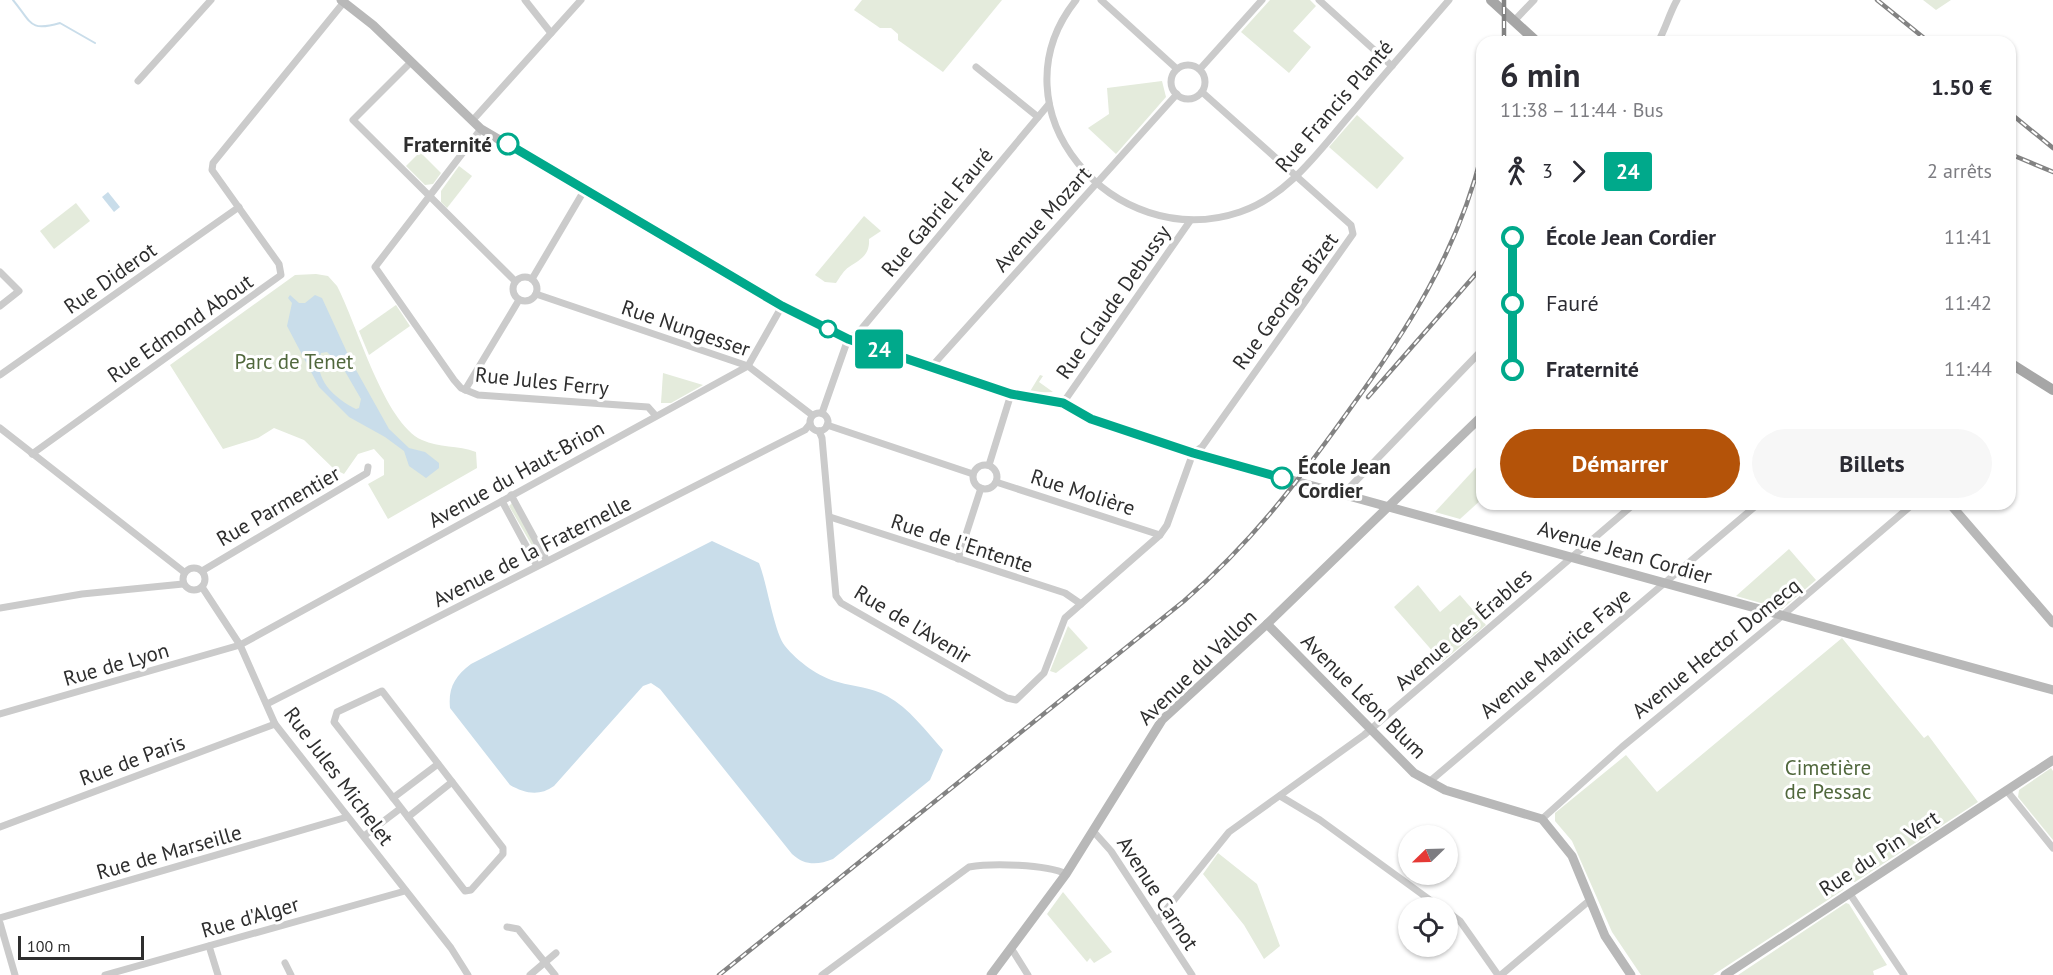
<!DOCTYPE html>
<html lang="fr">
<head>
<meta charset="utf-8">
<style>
	:root { --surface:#fff; --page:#f7f7f7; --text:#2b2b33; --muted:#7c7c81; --accent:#b45309 }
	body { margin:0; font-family:"PT Sans",sans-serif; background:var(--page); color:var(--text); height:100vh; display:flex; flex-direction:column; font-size:22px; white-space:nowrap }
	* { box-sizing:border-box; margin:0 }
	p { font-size:20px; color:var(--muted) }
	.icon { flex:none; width:33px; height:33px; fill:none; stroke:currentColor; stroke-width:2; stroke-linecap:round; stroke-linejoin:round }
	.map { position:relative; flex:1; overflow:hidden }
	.panel { position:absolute; left:1476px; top:36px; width:540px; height:474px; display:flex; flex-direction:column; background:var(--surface); border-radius:18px; box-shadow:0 2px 4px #0004 }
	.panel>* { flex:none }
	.badge { padding:0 12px; border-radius:4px; font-size:21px; line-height:39px }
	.needle { width:39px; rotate:247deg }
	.controls { position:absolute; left:1398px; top:825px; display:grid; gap:12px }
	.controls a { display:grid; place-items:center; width:60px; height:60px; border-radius:50%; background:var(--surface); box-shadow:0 2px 4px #0004; font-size:30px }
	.scale { position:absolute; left:18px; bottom:15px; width:126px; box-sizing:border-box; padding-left:6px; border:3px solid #2e2e2e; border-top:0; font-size:16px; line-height:21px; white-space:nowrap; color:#2e2e2e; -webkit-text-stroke:4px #fff; paint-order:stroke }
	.map>.badge { position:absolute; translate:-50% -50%; box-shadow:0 0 0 3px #fff }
	.legs { display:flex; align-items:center; gap:9px; height:66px; padding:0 24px; font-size:20px }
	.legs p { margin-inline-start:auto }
	.overview { display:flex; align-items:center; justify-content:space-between; height:102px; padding:0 24px }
	h1 { font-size:33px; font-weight:600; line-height:45px }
	.action { display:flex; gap:12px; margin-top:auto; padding:12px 24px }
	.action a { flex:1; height:69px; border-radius:36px; background:var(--accent); color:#fff; font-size:24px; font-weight:600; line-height:69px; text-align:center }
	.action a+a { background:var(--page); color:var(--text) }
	ul { padding:0 24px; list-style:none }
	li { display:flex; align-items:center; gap:21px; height:66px; font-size:22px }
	li i { display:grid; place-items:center; width:9px; height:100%; margin:0 8px; background:currentColor }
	li i::after { content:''; width:15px; height:15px; margin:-8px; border:4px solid; border-radius:50%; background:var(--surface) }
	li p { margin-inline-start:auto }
	li:first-child i { background:linear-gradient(#0000 50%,currentColor 0) }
	li:last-child i { background:linear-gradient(currentColor 50%,#0000 0) }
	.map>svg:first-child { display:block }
	.green { fill:#e4ebdc }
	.water { fill:#c9ddea; fill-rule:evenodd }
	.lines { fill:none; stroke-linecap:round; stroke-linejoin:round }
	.stream { stroke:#c9ddea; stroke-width:2 }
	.street { stroke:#cbcbcb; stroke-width:7 }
	.secondary { stroke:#b8b8b8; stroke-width:9 }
	.primary { stroke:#a6a6a6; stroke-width:10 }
	.rail-casing { stroke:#838383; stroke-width:4.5 }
	.rail { stroke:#fff; stroke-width:2; stroke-dasharray:7; stroke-linecap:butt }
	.line-1-casing { stroke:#fff; stroke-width:14 }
	.line-1 { stroke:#00a98b; stroke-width:9 }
	.stop-1-dot { fill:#fff; stroke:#00a98b; stroke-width:3 }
	.labels { text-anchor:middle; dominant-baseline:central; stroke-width:6; stroke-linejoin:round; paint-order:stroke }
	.street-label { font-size:21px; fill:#2e2e2e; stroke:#fff }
	.stop-label { font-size:21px; font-weight:bold; fill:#2e2e2e; stroke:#fff; text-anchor:end }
	.park-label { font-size:21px; fill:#51683d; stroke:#fff }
</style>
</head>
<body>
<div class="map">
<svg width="2053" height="975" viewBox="0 0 2053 975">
	<rect width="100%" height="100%" fill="#fff"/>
	<!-- green -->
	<g class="green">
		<polygon points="862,0 1002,0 943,72 898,40 898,34 891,28 880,28 854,10"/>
		<polygon points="1270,0 1310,0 1316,6 1293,31 1311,47 1289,73 1241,32"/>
		<polygon points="1923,0 1951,0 1936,10"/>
		<polygon points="1162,81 1166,97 1116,154 1088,128 1109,114 1107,88"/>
		<polygon points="1357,115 1404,158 1377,189 1329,147"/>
		<polygon points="420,152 441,173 433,184 425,185 406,166"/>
		<polygon points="459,166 472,176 447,208 441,202 441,191"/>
		<polygon points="76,203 90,221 54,249 40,231"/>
		<path d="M864 216 881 231 869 239C870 255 861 259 849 267 844 270 840 277 836 283L825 282 815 275Z"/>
		<path d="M316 274 328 276 337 286C357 324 384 423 422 440 439 448 458 445 476 452L477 468 388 519 368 484 384 475V460L374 449 358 454 344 474 334 469 304 440 274 428 258 438 223 449 170 365 295 275Z"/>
		<polygon points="396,305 410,326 369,355 359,331"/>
		<polygon points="663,373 703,385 671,403 661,403"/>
		<polygon points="1040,375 1043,376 1039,382 1053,392 1029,393"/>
		<polygon points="1482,461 1482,499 1460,519 1435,512"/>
		<polygon points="512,503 542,556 541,558 536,559 535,556 537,554 509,506"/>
		<polygon points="1789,549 1816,580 1782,609 1736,596"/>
		<polygon points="1418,585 1440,612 1460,595 1486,625 1442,662 1394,607"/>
		<polygon points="1068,626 1088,648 1056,673 1050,671"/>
		<polygon points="1842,638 1924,738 1928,735 1978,802 1855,882 1847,882 1843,890 1713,975 1641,975 1612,932 1572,841 1555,821 1555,813 1626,755 1657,792"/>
		<polygon points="2051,768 2053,771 2053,840 2018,797 2019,790"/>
		<polygon points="1218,853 1257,884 1280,946 1264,959 1244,925 1203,874"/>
		<polygon points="1063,892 1112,952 1094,963 1090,958 1087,962 1047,914"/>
		<polygon points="1846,903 1849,904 1887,965 1873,971 1874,975 1738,975"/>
	</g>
	<!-- water -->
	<g class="water">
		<polygon points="108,192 120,207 114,212 102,197"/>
		<path d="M290 295 299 303H305L315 295 322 298 351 361 389 429 409 448 425 452 439 463V468L426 478 409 466 404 451 385 437 349 417 319 387 287 326 292 303 288 298ZM327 352 343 368 361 399 359 408 356 409C335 399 312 378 321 353Z"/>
		<path d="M712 541 759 563C767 583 774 632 785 646 798 662 819 677 838 682 855 687 871 687 887 696 909 708 926 731 943 750L930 780 833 859C818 865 805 866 792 854L660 689 651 683 643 686 554 786C539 797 524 793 510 785L450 708C448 688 455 676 471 664Z"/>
	</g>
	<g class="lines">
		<!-- stream -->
		<path class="stream" d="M13 0C32 23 29 32 60 23L95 43"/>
		<!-- street -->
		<g class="street">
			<polyline points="525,0 551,33"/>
			<path d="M1076 0C989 109 1113 255 1240 212 1291 195 1323 145 1357 107 1387 71 1418 36 1449 0"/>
			<polyline points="1101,0 1177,69"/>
			<polyline points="1319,0 1392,66"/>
			<polyline points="1514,21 1534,0"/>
			<path d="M1658 42C1666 28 1669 14 1677 0"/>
			<polyline points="410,63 353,120 515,281"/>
			<circle cx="1188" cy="82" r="17"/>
			<polyline points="976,67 1038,117"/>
			<polyline points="1200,69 1262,0"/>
			<polyline points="138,81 211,0"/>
			<polyline points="472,121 581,0"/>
			<polyline points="481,129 375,267 454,380 461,388 478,395 648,407 656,416"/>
			<polyline points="0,272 19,291 0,306"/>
			<circle cx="525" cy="289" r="12"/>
			<polyline points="532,279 585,189"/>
			<polyline points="536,294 748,366 812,415"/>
			<polyline points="932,366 1177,94"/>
			<polyline points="0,375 239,207"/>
			<polyline points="465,390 519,300"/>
			<polyline points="1063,403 1190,221"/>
			<circle cx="819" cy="422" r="9"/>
			<polyline points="822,413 848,339 858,333 1049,104"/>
			<polyline points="827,425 973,474"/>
			<polyline points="0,428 184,572"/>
			<polyline points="819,431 822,438 836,596 841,603 1007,698 1016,700 1044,673 1065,618 1160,535 1167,525 1193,453 1202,447 1353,234 1351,225 1202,92"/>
			<polyline points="32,454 281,275 279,264 212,170 213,163 344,2"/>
			<circle cx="985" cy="477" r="12"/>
			<polyline points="989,465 1011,394"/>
			<polyline points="996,482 1160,535"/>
			<polyline points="1348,494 1350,487 1482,350"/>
			<polyline points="511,495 547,561"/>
			<polyline points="502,501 537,566"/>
			<polyline points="830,517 1065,593 1081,604"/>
			<polyline points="958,559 981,488"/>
			<circle cx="194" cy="579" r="11"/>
			<polyline points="202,571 367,473 368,467"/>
			<polyline points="202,587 240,645 275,724 451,948 468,975"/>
			<polyline points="0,608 82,594 183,584"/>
			<polyline points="267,704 805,430 810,424"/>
			<polyline points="0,714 240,645 748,366 782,306"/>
			<polyline points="1429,782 1758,504"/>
			<polyline points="2007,791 2053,848"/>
			<polyline points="1280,796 1320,820 1441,908"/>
			<polyline points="393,798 438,764"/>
			<polyline points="408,817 452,782"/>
			<polyline points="1542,819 1622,747 1783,615 1913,504"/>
			<polyline points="0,827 275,724"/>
			<polyline points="1094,832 1111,851 1192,975"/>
			<polyline points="364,836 401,808 465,891 471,890 503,854 503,848 382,691 337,712 334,722 401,808"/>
			<polyline points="1850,894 1904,975"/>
			<polyline points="1448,912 1460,921 1498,975"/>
			<polyline points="0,918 347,817"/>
			<polyline points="1157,921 1229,832 1364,735 1634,504"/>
			<polyline points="0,923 15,975"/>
			<polyline points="507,927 518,929 555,975"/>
			<polyline points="209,946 218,975"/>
			<polyline points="1011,948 1028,975"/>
			<polyline points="285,963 291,975"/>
			<polyline points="105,975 405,891"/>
			<polyline points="530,975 556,953"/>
			<path d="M822 975 969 867C991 863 1046 864 1066 874"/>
			<polyline points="1501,975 1590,900"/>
		</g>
		<!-- secondary -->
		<g class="secondary">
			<polyline points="341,0 373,25 481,129 782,306 848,339 1011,394 1063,403 1091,419 1193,453 2053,690"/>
			<polyline points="1950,504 2053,623"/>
			<polyline points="1267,624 1414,773 1445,790 1542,819 1572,856 1605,936 1631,975"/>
			<polyline points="991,975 1066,874 1162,720 1267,624 1482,416"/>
			<polyline points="1725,975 2053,760"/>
		</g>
		<!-- primary -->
		<g class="primary">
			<polyline points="1491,0 1537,42"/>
			<polyline points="2010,363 2053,390"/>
		</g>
		<defs>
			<g id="rail">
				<polyline points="1877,0 1929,42"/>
				<polyline points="1504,42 1504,0"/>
				<polyline points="2010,113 2053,148"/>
				<polyline points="2010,154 2053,172"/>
				<polyline points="1368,397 1482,267"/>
				<path d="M719 975 1184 601C1251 543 1296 484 1347 413 1406 332 1458 252 1482 153"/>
			</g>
		</defs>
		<!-- rail casing -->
		<use href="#rail" class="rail-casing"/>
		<!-- rail -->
		<use href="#rail" class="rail"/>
	</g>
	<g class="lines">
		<defs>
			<polyline id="line-1" points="508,144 782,306 848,339 1011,394 1063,403 1091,419 1193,453 1282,478"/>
		</defs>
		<!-- line-1 casing -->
		<use href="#line-1" class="line-1-casing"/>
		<!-- line-1 -->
		<use href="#line-1" class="line-1"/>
	</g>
	<!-- markers -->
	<g class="stop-1-dot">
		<circle cx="508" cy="144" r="10"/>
		<circle cx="828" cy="329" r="8"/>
		<circle cx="1282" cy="478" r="10"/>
	</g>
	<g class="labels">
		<!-- street labels -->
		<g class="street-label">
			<text transform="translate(1334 106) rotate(-49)">Rue Francis Planté</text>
			<text transform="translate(937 212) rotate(-50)">Rue Gabriel Fauré</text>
			<text transform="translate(1042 219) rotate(-48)">Avenue Mozart</text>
			<text transform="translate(110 278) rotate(-35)">Rue Diderot</text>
			<text transform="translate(1285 301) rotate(-54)">Rue Georges Bizet</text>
			<text transform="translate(1113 302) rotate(-55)">Rue Claude Debussy</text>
			<text transform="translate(180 328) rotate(-35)">Rue Edmond About</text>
			<text transform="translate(686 328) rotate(19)">Rue Nungesser</text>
			<text transform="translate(542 381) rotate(6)">Rue Jules Ferry</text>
			<text transform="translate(516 474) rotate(-29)">Avenue du Haut-Brion</text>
			<text transform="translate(1083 492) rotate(18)">Rue Molière</text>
			<text transform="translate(278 506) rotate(-30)">Rue Parmentier</text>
			<text transform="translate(962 543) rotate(18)">Rue de l'Entente</text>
			<text transform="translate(532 551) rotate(-27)">Avenue de la Fraternelle</text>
			<text transform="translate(1625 552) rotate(16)">Avenue Jean Cordier</text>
			<text transform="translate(913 624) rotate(31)">Rue de l'Avenir</text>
			<text transform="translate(1463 629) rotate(-41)">Avenue des Érables</text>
			<text transform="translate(1716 648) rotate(-39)">Avenue Hector Domecq</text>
			<text transform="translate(1555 653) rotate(-40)">Avenue Maurice Faye</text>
			<text transform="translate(116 664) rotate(-16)">Rue de Lyon</text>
			<text transform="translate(1197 667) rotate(-44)">Avenue du Vallon</text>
			<text transform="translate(1364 696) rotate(45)">Avenue Léon Blum</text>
			<text transform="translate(132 760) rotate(-20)">Rue de Paris</text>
			<text transform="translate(339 776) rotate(53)">Rue Jules Michelet</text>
			<text transform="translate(169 852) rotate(-16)">Rue de Marseille</text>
			<text transform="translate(1879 853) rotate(-33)">Rue du Pin Vert</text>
			<text transform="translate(1158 893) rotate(57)">Avenue Carnot</text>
			<text transform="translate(250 917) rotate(-16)">Rue d'Alger</text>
		</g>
		<!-- stop labels -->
		<g class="stop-label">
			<text x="492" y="144">Fraternité</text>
			<text x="1298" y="466" text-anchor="start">École Jean<tspan x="1298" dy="24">Cordier</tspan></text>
		</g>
		<!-- park labels -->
		<g class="park-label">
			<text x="294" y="361">Parc de Tenet</text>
			<text x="1828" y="767">Cimetière<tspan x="1828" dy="24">de Pessac</tspan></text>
		</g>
	</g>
</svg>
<div class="controls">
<a><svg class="needle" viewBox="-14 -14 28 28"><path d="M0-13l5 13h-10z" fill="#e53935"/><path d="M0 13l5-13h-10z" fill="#7c7c81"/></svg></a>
<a><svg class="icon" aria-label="locate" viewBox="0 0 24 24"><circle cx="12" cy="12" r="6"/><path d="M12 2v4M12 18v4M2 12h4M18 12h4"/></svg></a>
</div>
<div class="scale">100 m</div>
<b class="badge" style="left:879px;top:349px;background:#00a98b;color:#fff">24</b>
<section class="panel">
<div class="overview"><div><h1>6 min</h1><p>11:38 – 11:44 · Bus</p></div><b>1.50 €</b></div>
<div class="legs"><svg class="icon" aria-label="walk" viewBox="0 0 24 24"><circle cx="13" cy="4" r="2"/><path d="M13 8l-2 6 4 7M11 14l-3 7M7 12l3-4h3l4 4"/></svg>3<svg class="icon" aria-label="forward" viewBox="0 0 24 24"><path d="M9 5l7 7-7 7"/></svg><b class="badge" style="background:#00a98b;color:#fff">24</b><p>2 arrêts</p></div>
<ul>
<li><i style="color:#00a98b"></i><b>École Jean Cordier</b><p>11:41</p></li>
<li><i style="color:#00a98b"></i><span>Fauré</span><p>11:42</p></li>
<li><i style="color:#00a98b"></i><b>Fraternité</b><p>11:44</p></li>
</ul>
<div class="action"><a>Démarrer</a><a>Billets</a></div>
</section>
</div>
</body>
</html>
